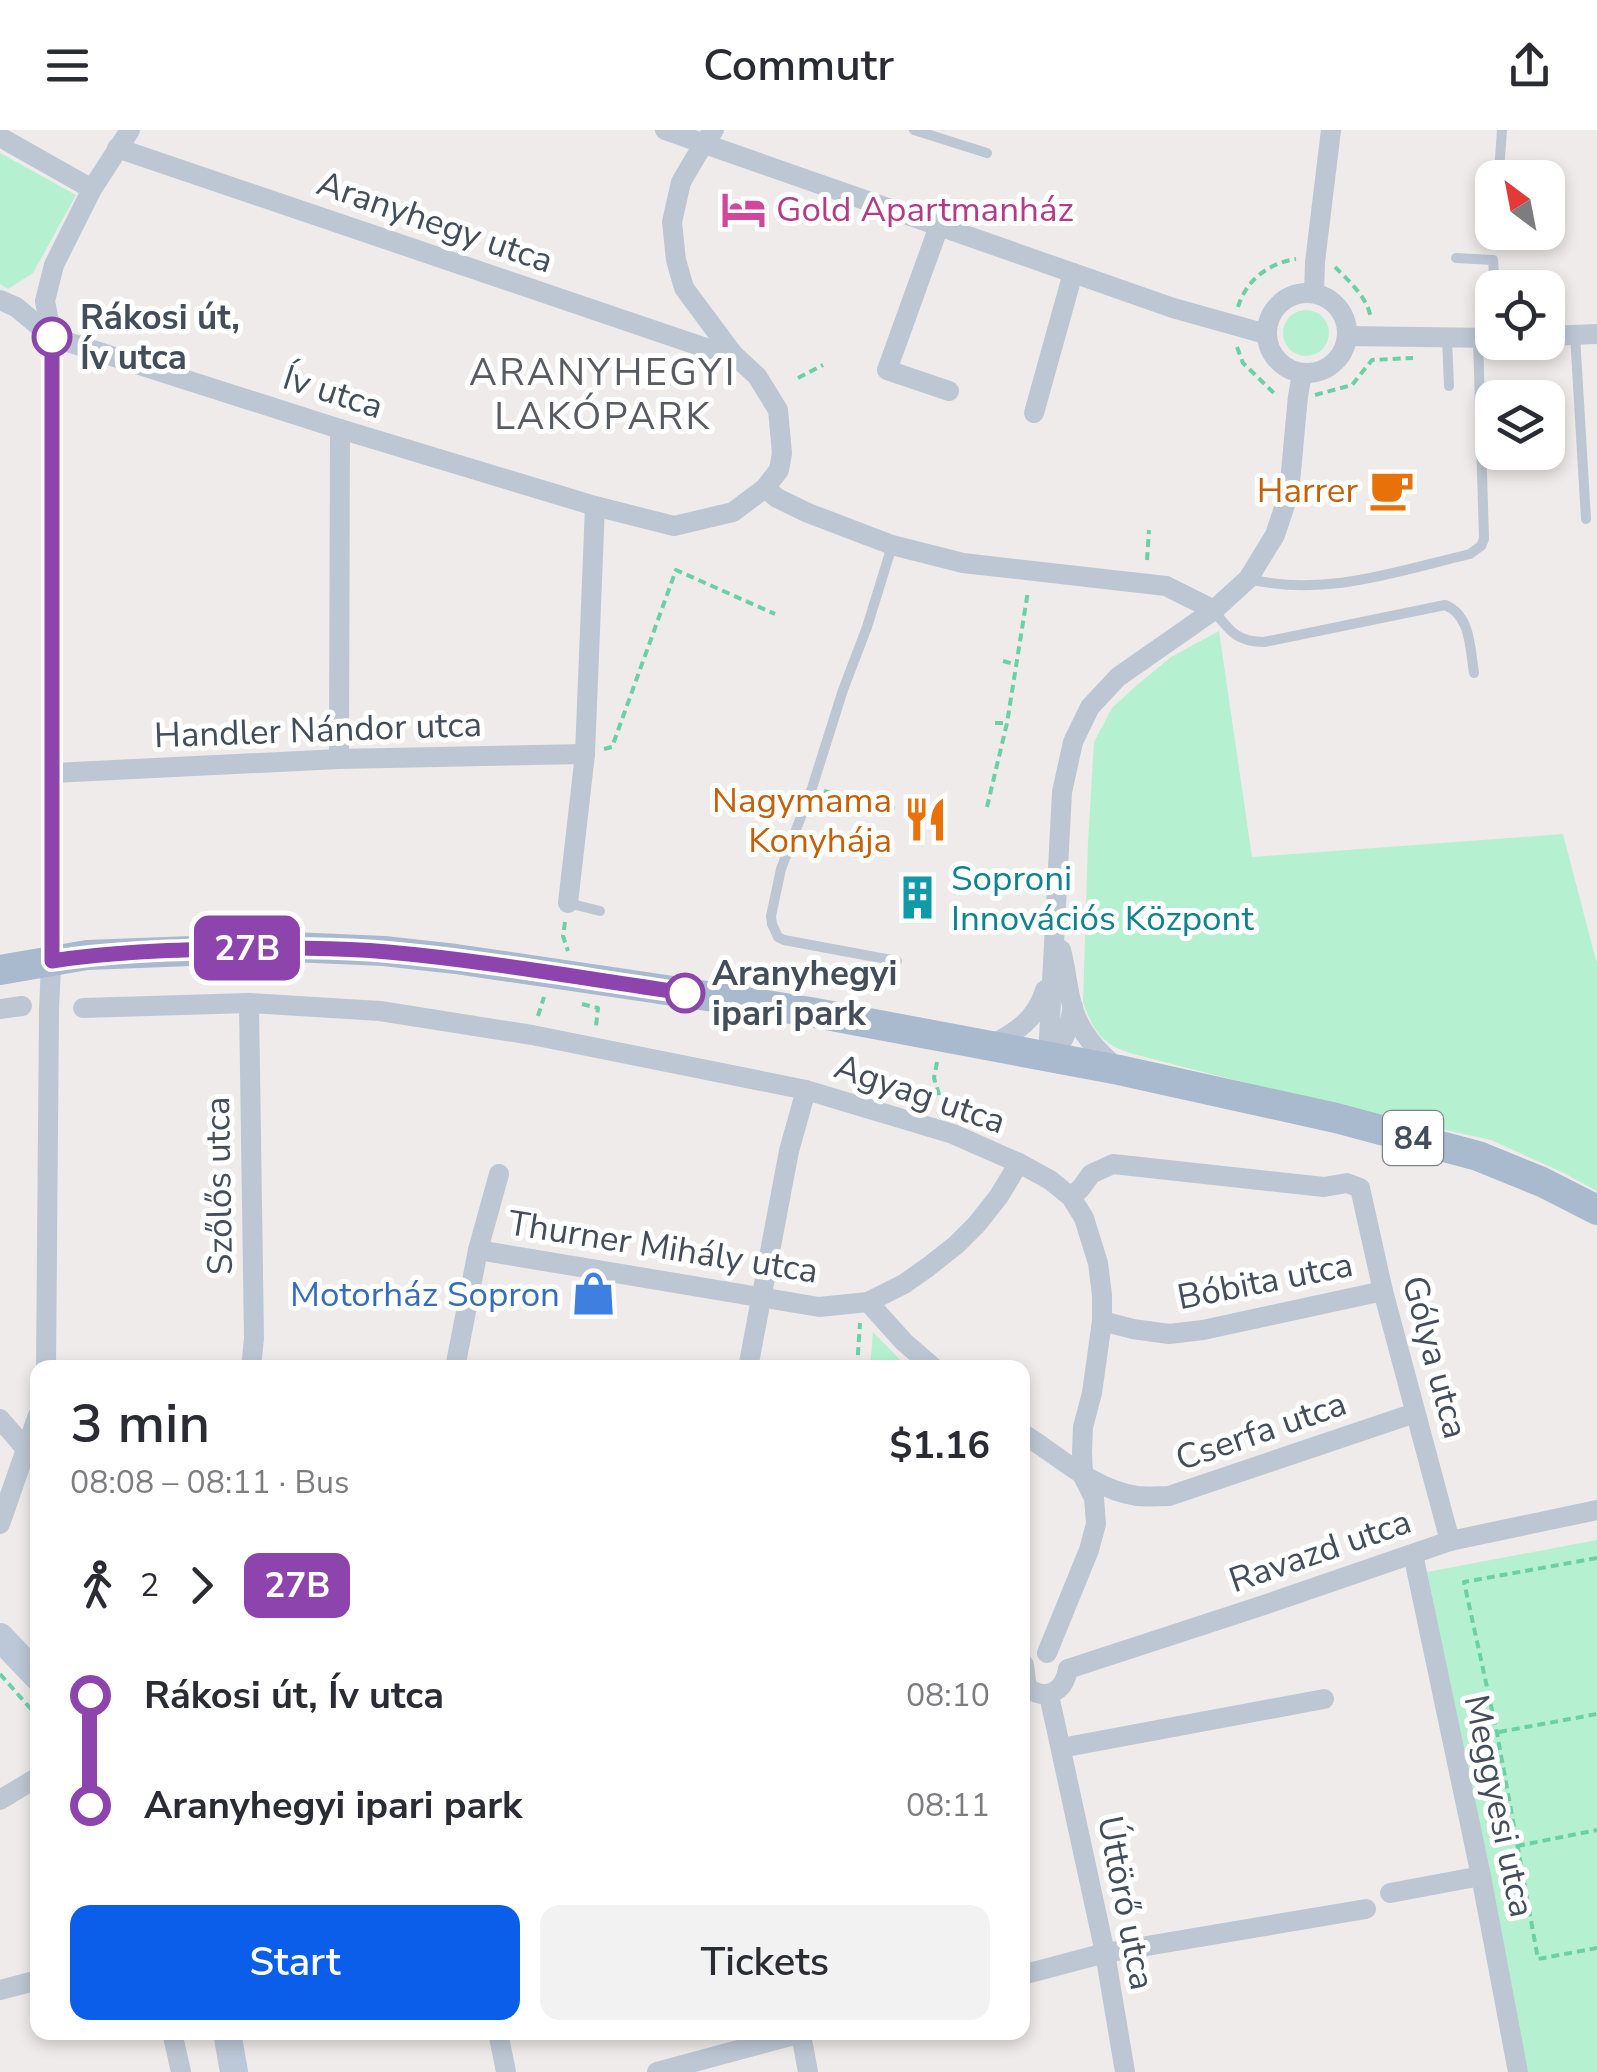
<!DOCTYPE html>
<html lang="en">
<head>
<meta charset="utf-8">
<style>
	:root { --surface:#fff; --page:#f2f2f3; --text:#2b2b33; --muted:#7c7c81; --accent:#0b5ee9 }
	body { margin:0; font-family:"Nunito Sans",sans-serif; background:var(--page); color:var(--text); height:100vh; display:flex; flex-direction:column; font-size:38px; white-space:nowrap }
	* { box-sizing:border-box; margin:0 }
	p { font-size:32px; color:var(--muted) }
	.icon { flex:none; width:55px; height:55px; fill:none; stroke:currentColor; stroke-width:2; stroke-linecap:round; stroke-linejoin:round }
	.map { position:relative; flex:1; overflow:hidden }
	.panel { position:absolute; left:30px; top:1230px; width:1000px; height:680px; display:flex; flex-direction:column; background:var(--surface); border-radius:20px; box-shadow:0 5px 15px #0003 }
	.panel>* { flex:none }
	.badge { padding:0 20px; border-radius:15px; font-size:35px; line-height:65px }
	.needle { width:65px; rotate:328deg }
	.buttons { position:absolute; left:1475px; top:30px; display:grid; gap:20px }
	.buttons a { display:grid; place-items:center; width:90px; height:90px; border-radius:20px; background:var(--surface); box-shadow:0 5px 15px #0003; font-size:50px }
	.map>.badge { position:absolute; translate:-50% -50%; box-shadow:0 0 0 5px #fff }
	.legs { display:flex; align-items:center; gap:15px; height:110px; padding:0 40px; font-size:32px }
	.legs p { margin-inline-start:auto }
	.head { display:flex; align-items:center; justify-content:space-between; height:170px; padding:0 40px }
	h1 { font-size:55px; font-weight:600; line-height:75px }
	.cta { display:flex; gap:20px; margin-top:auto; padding:20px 40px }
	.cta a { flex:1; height:115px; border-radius:20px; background:var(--accent); color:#fff; font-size:40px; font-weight:600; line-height:115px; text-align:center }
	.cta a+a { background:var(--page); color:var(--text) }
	ul { padding:0 40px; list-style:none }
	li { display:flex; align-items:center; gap:35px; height:110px; font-size:38px }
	li i { display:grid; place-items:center; width:15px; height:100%; margin:0 12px; background:currentColor }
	li i::after { content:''; width:25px; height:25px; margin:-12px; border:8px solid; border-radius:50%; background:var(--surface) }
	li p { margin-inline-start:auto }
	li:first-child i { background:linear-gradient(#0000 50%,currentColor 0) }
	li:last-child i { background:linear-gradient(currentColor 50%,#0000 0) }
	header { display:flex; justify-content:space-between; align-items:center; height:130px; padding:0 40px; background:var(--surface); font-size:45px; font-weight:600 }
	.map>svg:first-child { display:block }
	.green { fill:#b5f1d0 }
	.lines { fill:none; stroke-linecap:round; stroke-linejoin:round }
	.path { stroke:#6bd1a5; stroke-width:4; stroke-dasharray:8 5; stroke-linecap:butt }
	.lane { stroke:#bdc7d3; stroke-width:10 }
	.street { stroke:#bdc7d3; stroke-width:20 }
	.secondary { stroke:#bcc7d7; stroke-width:28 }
	.primary { stroke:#a9b9ce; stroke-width:30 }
	.line-1-casing { stroke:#fff; stroke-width:22 }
	.line-1 { stroke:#8e44ad; stroke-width:15 }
	.stop-1-dot { fill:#fff; stroke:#8e44ad; stroke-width:5 }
	.labels { text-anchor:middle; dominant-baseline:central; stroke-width:10; stroke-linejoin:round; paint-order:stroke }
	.shield { fill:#fff; stroke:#7b838c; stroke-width:2.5 }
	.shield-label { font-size:32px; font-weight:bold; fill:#434e5a }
	.hotel-label { font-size:35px; fill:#b23c85; stroke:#fff; text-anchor:start }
	.street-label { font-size:35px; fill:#434e5a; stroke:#fff }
	.stop-label { font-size:35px; font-weight:bold; fill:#434e5a; stroke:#fff; text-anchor:start }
	.food-label { font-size:35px; fill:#c56008; stroke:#fff; text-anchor:end }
	.culture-label { font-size:35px; fill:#0d838f; stroke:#fff; text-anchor:start }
	.shop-label { font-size:35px; fill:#366cbe; stroke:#fff; text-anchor:end }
	.neighbourhood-label { font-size:38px; letter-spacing:2.5px; fill:#585b61; stroke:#fff }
</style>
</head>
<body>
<header><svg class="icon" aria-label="menu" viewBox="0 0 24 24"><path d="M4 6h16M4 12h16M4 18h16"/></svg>Commutr<svg class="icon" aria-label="share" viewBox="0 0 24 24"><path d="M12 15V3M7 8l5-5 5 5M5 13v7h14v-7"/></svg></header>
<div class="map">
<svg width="1597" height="1942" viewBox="0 0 1597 1942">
	<rect width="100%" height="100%" fill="#efebeb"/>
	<!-- green -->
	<g class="green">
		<polygon points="0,23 76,65 33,143 8,159 0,154"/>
		<circle cx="1306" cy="203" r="23"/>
		<path d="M1219 501 1252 727 1563 704 1597 834V1061L1564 1043 1491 1010 1341 977 1133 924C1101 914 1094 902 1083 872L1088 712 1094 612 1112 578 1137 555 1171 527Z"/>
		<polygon points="873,1202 907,1237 870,1237"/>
		<polygon points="1597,1410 1597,1942 1528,1942 1427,1442"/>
	</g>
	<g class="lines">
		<!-- path -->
		<g class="path">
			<path d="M1335 137C1350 152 1368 168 1371 189"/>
			<path d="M1238 177C1246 150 1269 133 1296 129"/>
			<polyline points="1237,217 1243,233 1277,266"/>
			<polyline points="1502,224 1537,221"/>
			<polyline points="798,248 823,235"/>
			<polyline points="1315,265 1352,255 1372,230 1413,228"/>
			<polyline points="1147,430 1149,400"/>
			<polyline points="1003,531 1017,535"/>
			<polyline points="995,593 1007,593"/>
			<polyline points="604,619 612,617 676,440 775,484"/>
			<polyline points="824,661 897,679"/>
			<polyline points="987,677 1007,593 1028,461"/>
			<polyline points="565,792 563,806 568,821"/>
			<polyline points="582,874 598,878 596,896"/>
			<polyline points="538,886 544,867"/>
			<polyline points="937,932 934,948 944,981"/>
			<polyline points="857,1238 860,1193"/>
			<polyline points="1597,1428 1464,1452 1497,1603 1538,1829 1597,1818"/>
			<polyline points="0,1544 38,1587"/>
			<polyline points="1499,1602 1597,1584"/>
			<polyline points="1517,1716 1597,1700"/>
		</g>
		<!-- lane -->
		<g class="lane">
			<polyline points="914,0 987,23"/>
			<polyline points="1499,42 1502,0"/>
			<polyline points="1456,128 1493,130 1495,158"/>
			<polyline points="1575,205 1586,389"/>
			<polyline points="1447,209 1449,256"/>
			<polyline points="892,416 867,497 843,560 812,658 781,739 771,786 772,794 778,807 784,810 897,831"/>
			<path d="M1248 449C1327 467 1394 442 1470 424L1481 416 1484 409 1478 209"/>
			<path d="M1214 481C1230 501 1237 512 1264 512L1445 475C1471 485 1470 519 1474 543"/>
			<polyline points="568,773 600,781"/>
		</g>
		<!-- street -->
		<g class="street">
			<polyline points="665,0 1173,178 1266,204"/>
			<polyline points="0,7 92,59"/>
			<polyline points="117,18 703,217 733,224"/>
			<polyline points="939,96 887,240 949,261"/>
			<circle cx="1307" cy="203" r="40"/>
			<polyline points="1314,163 1315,132 1331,0"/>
			<polyline points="0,170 16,177 52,207 340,299 595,376 674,396 733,382 765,358 779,340 782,323 778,280 757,246 733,224 684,158 676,130 672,92 681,52 704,13 714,0"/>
			<polyline points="1347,206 1492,208"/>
			<polyline points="1548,206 1597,204"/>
			<polyline points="1034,283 1073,143"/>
			<polyline points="765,358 777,368 808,383 892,415 963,433 1166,456 1214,480"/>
			<polyline points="339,629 340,299"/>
			<polyline points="53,643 339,629 585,624"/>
			<polyline points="568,773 585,624 595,376"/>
			<path d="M1061 820C1066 838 1067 857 1072 875 1079 902 1097 921 1118 939"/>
			<polyline points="249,873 254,1208 251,1238"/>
			<polyline points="83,878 249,873 380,881 532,905 806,960 953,1004 1019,1033 1050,1050 1071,1067 1084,1088 1098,1133 1102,1165 1102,1191 1092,1263 1083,1297 1082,1322 1083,1346 1094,1368 1096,1394 1089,1420 1047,1523"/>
			<polyline points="0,879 22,876"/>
			<path d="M991 915C1017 902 1037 888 1045 860"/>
			<polyline points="1048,927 1062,662 1073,612 1090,577 1118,547 1214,480 1248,449 1275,405 1289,363 1298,266 1302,244"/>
			<path d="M1048 927C1065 914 1069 897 1073 877"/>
			<polyline points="1071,1067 1081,1058 1091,1044 1113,1034 1324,1057 1347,1053 1360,1058 1383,1161 1450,1411"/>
			<polyline points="478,1120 819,1177 868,1172 904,1154 928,1137 956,1115 977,1094 999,1066 1019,1033"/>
			<polyline points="868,1172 904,1212 934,1238"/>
			<polyline points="1102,1191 1133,1199 1169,1204 1203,1200 1383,1161"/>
			<polyline points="46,1238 49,880 53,790 52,207 45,171 54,135 92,59 130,0"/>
			<polyline points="455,1238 478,1120 499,1044"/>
			<polyline points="748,1238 789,1021 806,960"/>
			<polyline points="0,1289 26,1319 36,1323"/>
			<path d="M1022 1303C1059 1326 1092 1359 1137 1366 1147 1367 1159 1366 1169 1366L1415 1283"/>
			<polyline points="0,1394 38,1285"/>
			<polyline points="1413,1424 1481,1746 1518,1942"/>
			<path d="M1024 1535 1027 1558C1047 1571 1064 1562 1068 1539"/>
			<polyline points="1068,1539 1264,1475 1450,1411 1597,1380"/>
			<polyline points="1049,1565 1105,1823 1125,1942"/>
			<polyline points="1061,1618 1324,1569"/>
			<polyline points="0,1670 38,1647"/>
			<polyline points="1390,1763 1481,1746"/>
			<polyline points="1022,1845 1105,1823 1366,1779"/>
			<polyline points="0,1860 38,1850"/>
			<polyline points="172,1902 181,1942"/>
			<polyline points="498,1902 506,1942"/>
			<polyline points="801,1904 808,1942"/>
			<polyline points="657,1942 805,1902"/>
		</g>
		<!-- secondary -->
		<g class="secondary">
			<polyline points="0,1507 38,1547"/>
			<polyline points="227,1902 234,1942"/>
		</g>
		<!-- primary -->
		<polyline class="primary" points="0,840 87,825 292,817 384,821 456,829 727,869 810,882 1119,940 1336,988 1478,1026 1542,1052 1597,1080"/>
	</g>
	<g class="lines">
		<defs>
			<path id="line-1" d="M52 207V831C109 822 169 820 227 819 281 818 335 817 388 822 488 831 586 849 685 863"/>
		</defs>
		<!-- line-1 casing -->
		<use href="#line-1" class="line-1-casing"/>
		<!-- line-1 -->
		<use href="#line-1" class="line-1"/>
	</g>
	<!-- icons -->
	<defs>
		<symbol id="hotel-bare" viewBox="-9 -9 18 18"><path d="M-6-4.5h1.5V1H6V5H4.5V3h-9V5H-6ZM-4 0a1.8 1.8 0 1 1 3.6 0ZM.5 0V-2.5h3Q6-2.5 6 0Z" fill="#d1479c" stroke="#fff" stroke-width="2.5" paint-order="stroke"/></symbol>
		<symbol id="cafe-bare" viewBox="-9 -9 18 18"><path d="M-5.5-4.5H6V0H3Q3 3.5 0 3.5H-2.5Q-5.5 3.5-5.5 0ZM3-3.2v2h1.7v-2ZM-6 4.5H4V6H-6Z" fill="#e8710a" stroke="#fff" stroke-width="2.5" paint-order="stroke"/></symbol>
		<symbol id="restaurant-bare" viewBox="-9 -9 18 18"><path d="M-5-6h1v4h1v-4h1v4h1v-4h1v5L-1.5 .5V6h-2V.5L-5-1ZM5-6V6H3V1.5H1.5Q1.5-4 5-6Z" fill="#e8710a" stroke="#fff" stroke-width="2.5" paint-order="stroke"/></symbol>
		<symbol id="building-bare" viewBox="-9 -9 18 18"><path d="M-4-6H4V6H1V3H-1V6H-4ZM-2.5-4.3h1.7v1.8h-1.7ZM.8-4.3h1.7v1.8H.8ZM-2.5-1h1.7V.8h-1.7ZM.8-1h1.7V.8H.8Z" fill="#0f9aa8" stroke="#fff" stroke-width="2.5" paint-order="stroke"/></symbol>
		<symbol id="shop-bare" viewBox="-9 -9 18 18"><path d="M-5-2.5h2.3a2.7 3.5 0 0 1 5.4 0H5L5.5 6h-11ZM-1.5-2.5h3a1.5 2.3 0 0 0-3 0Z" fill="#3f7fe0" stroke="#fff" stroke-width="2.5" paint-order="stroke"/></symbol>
	</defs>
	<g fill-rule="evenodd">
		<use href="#hotel-bare" x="712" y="48" width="63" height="63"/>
		<use href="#cafe-bare" x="1360" y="328" width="63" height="63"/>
		<use href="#restaurant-bare" x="894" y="658" width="63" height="63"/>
		<use href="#building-bare" x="886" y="736" width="63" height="63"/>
		<use href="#shop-bare" x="562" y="1132" width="63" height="63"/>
	</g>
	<!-- markers -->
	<g class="stop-1-dot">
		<circle cx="52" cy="207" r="18"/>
		<circle cx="685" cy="863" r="18"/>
	</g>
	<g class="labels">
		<!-- shield labels -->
		<rect class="shield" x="1383" y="981" width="60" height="54" rx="8"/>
		<g class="shield-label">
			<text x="1413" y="1008">84</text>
		</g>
		<!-- hotel labels -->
		<g class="hotel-label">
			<text x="776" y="79">Gold Apartmanház</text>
		</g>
		<!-- street labels -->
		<g class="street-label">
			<text transform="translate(435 92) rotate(19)">Aranyhegy utca</text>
			<text transform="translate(333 262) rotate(18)">Ív utca</text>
			<text transform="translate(318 600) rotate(-2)">Handler Nándor utca</text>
			<text transform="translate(920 964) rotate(19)">Agyag utca</text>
			<text transform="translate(219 1056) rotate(-91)">Szőlős utca</text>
			<text transform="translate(663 1117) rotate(9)">Thurner Mihály utca</text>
			<text transform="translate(1265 1151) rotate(-11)">Bóbita utca</text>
			<text transform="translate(1435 1227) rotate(75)">Gólya utca</text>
			<text transform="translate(1261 1301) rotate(-19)">Cserfa utca</text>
			<text transform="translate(1320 1421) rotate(-19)">Ravazd utca</text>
			<text transform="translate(1499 1676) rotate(78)">Meggyesi utca</text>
			<text transform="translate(1126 1773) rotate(79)">Úttörő utca</text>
		</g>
		<!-- stop labels -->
		<g class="stop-label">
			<text x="80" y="187">Rákosi út,<tspan x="80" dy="40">Ív utca</tspan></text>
			<text x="712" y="843">Aranyhegyi<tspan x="712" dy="40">ipari park</tspan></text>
		</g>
		<!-- food labels -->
		<g class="food-label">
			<text x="1358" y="360">Harrer</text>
			<text x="892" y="670">Nagymama<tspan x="892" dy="40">Konyhája</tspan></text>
		</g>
		<!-- culture labels -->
		<g class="culture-label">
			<text x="951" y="748">Soproni<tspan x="951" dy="40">Innovációs Központ</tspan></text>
		</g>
		<!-- shop labels -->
		<g class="shop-label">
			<text x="560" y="1164">Motorház Sopron</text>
		</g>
		<!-- neighbourhood labels -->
		<g class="neighbourhood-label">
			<text x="603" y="242">ARANYHEGYI<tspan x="603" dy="44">LAKÓPARK</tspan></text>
		</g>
	</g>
</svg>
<div class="buttons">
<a><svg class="needle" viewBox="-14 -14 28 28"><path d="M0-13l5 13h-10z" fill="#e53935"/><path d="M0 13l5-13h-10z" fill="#7c7c81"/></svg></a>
<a><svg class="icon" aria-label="locate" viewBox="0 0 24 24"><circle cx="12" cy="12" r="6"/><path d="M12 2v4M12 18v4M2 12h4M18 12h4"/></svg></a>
<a><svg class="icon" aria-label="layers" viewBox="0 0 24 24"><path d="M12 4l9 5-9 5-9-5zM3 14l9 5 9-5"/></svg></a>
</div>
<b class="badge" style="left:247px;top:818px;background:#8e44ad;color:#fff">27B</b>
<section class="panel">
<div class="head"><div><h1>3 min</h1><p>08:08 – 08:11 · Bus</p></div><b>$1.16</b></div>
<div class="legs"><svg class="icon" aria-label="walk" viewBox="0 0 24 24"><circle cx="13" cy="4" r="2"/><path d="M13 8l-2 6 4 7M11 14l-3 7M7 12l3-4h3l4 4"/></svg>2<svg class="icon" aria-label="forward" viewBox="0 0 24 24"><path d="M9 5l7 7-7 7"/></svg><b class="badge" style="background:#8e44ad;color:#fff">27B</b></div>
<ul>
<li><i style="color:#8e44ad"></i><b>Rákosi út, Ív utca</b><p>08:10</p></li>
<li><i style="color:#8e44ad"></i><b>Aranyhegyi ipari park</b><p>08:11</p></li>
</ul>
<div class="cta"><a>Start</a><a>Tickets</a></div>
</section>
</div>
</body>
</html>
